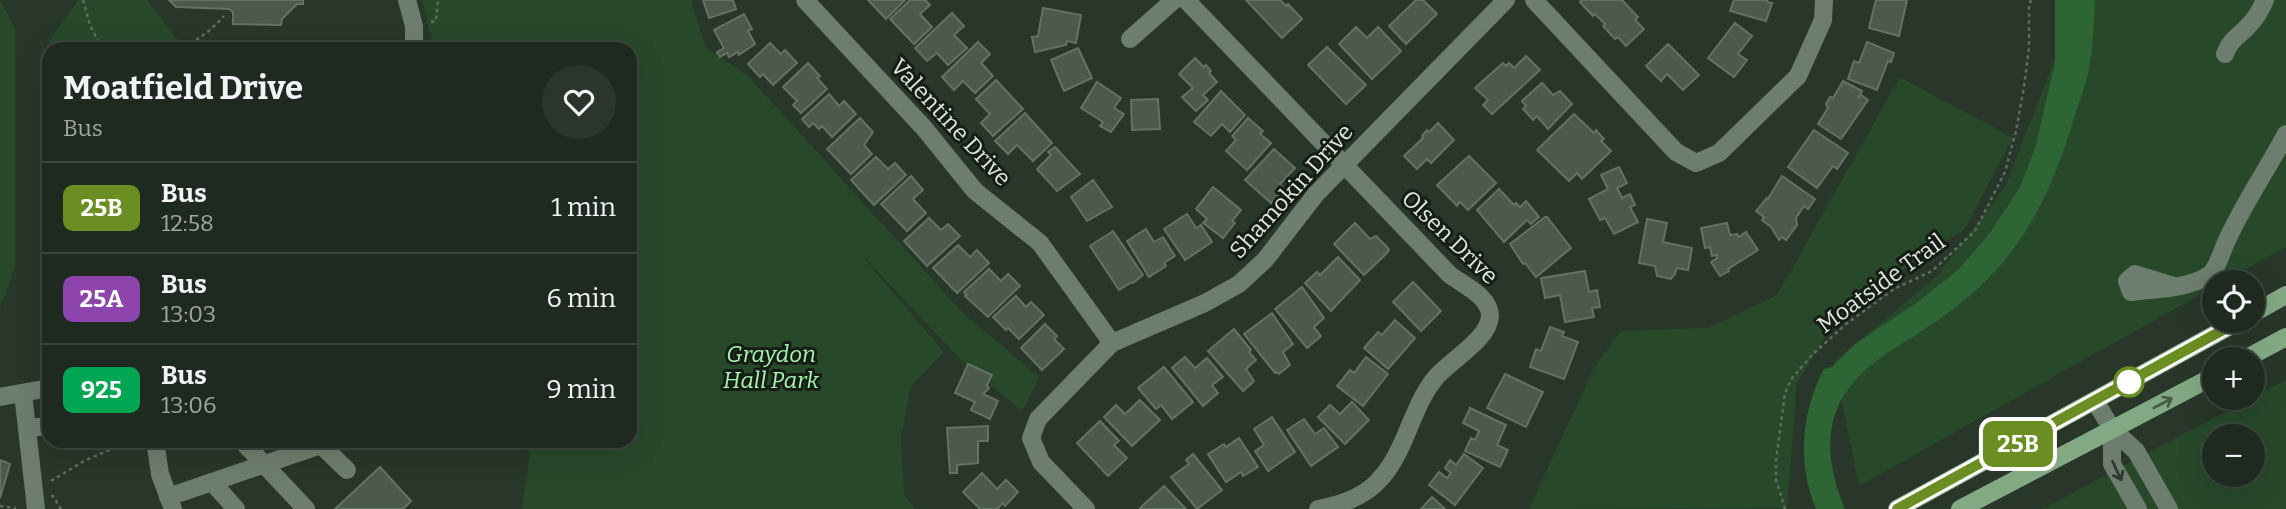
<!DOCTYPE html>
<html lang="en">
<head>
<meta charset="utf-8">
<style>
	:root { --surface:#1e291f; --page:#2b352c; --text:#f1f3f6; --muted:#a1a6a4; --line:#3c453d }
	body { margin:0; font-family:Bitter,serif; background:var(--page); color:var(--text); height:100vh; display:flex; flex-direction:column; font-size:26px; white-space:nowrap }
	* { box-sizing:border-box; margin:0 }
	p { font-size:23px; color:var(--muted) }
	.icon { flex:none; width:38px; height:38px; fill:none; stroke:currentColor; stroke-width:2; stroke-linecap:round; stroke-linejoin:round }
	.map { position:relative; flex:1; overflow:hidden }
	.panel { position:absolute; left:42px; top:42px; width:595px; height:406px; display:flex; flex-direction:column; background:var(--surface); border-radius:21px; box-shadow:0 7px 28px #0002,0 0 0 2px var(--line) }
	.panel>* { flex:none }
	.badge { padding:0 14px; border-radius:10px; font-size:24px; line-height:46px }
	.controls { position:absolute; left:2202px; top:270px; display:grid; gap:14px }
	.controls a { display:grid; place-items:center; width:63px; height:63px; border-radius:50%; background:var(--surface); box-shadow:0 7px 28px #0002,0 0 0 2px var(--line); font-size:35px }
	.map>.badge { position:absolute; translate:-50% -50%; box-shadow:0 0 0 4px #fff }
	.round { display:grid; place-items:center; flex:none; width:74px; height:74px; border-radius:37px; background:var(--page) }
	.head { display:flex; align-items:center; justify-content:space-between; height:119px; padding:0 21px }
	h1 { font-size:33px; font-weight:700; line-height:52px }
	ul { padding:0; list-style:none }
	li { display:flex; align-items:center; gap:21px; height:91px; padding:0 21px; border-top:2px solid var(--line) }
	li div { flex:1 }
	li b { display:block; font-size:26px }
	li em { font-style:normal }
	li .badge { min-width:77px; font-weight:700; text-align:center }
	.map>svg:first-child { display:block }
	.green { fill:#27492a; fill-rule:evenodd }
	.water { fill:#2e6534 }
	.building { fill:#4b5a4b; stroke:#627263; stroke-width:2 }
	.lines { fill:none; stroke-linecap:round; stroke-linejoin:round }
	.path { stroke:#5f6d60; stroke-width:2.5; stroke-dasharray:3.5 3.5; stroke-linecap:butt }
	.minor { stroke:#6e7e6e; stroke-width:18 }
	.major { stroke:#82a984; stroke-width:18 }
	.oneway { stroke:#475b48 }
	.oneway2 { stroke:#303930 }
	.line-casing { stroke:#fff; stroke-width:16 }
	.line { stroke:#6b8e23; stroke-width:10 }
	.stop-dot { fill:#fff; stroke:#6b8e23; stroke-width:3.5 }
	.labels { text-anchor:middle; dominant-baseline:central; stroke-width:6; stroke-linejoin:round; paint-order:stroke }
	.street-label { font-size:23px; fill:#e0e9e0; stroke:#161c16 }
	.park-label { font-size:23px; font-style:italic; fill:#a7f6ac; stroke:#161c16 }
</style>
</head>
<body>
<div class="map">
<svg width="2286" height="509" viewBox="0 0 2286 509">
	<rect width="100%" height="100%" fill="#283729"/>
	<!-- green -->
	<g class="green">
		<polygon points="0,0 15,28 15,267 0,308"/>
		<polygon points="78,0 147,0 177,39 202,49 302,49 49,49 49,102 42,65 51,38"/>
		<polygon points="422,0 691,0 705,46 749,77 963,313 1039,377 1022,411 961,360 856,249 944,352 911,386 901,437 904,496 916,509 522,509 530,453 520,441 630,441 630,49 434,49"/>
		<polygon points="2060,0 2286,0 2286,247 2223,282 2214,282 2214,287 1859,486 1834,362 1937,276 2005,187 2056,56"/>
		<polygon points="1900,77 2013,138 1964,230 1873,290 1828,333 1797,382 1787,508 1529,509 1595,366 1621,331 1708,328 1777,295"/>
		<path d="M2286 380V509H2042ZM2214 436H2252V474H2214Z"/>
	</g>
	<!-- water -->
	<path class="water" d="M2055 0H2095C2094 22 2093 47 2089 69 2086 84 2080 100 2075 115 2059 168 2040 218 2004 261 1982 287 1956 309 1928 327 1912 338 1894 347 1879 359 1824 399 1820 449 1845 509H1816C1797 465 1801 411 1824 369L1832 367 1855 344 1915 304 1958 270 1989 234 2019 189 2035 149 2055 63Z"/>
	<!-- building -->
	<g class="building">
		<polygon points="169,0 303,0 303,4 297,4 282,19 281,25 233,24 233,12 229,9 176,7"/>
		<polygon points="703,0 733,0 736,9 709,18"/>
		<polygon points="868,0 905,0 886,19"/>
		<polygon points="910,0 925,0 930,5 920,14 932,27 914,44 890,19"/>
		<polygon points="1246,0 1280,0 1286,6 1288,4 1302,19 1282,38"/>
		<polygon points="1416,0 1423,0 1437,14 1406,44 1389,26"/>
		<polygon points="1581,0 1622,0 1638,17 1635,20 1644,29 1626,46 1618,37 1615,39 1603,26 1605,24 1595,14 1593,16 1580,2"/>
		<polygon points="1734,0 1767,0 1767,2 1772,3 1766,21 1730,11"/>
		<polygon points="1876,0 1907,0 1899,36 1869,28"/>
		<polygon points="1043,8 1081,15 1076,43 1067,41 1066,45 1035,52 1032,37 1038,36"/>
		<polygon points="952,13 964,26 954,35 967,48 948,65 937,53 927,61 915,48"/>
		<polygon points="744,14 752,29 748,31 755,44 739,55 738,52 729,57 727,53 720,57 717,52 724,48 714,30"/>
		<polygon points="1735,23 1752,36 1738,54 1747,60 1734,77 1708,58"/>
		<polygon points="1356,27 1367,38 1378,27 1401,51 1372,79 1339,44"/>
		<polygon points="978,42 990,54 981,63 993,76 975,93 963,81 954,90 942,77"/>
		<polygon points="1867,42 1894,53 1891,62 1888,61 1877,90 1848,79 1854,61 1859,63"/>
		<polygon points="770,43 781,54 785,50 797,63 773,85 763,74 760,77 748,64"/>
		<polygon points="1668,44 1699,75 1683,90 1667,74 1661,81 1646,66"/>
		<polygon points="1327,47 1366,85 1346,104 1308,65"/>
		<polygon points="1078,48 1092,78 1064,91 1051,60"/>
		<polygon points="1526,56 1540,70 1492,114 1483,105 1488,100 1475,88 1503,63 1506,66 1509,63 1514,68"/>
		<polygon points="1195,58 1204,67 1206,65 1211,71 1209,73 1217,82 1203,95 1208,100 1196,111 1182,97 1193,88 1179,74"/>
		<polygon points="808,63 820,76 817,78 827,89 801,113 793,105 797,101 783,87"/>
		<polygon points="996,80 1023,109 993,136 981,123 990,114 976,99"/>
		<polygon points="1843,81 1862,91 1858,98 1861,95 1868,100 1841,139 1818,124 1828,108 1826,104 1830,97 1833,98"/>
		<polygon points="1097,82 1121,98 1114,108 1124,114 1111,132 1100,126 1103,122 1081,108"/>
		<polygon points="1542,83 1553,95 1560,91 1572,104 1548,129 1537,116 1533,120 1523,109 1526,106 1522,101"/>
		<polygon points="1221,91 1245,115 1230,132 1222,124 1211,136 1194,122"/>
		<polygon points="829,94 839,106 844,101 856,114 832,137 822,126 819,129 813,123 809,127 802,119"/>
		<polygon points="1158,99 1160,129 1132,130 1131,100"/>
		<polygon points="1025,113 1052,143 1033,161 1017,145 1008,154 995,141"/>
		<polygon points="1574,114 1594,133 1596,130 1604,139 1601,141 1611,151 1582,179 1577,173 1569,181 1537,150"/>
		<polygon points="860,118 873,132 864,145 872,154 851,174 827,149"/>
		<polygon points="1248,118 1263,131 1260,134 1271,143 1247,170 1226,151 1236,140 1232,136"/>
		<polygon points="1438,123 1454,140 1431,163 1427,159 1417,169 1404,156 1423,138 1422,136 1427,130 1429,132"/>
		<polygon points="1814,130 1848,153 1837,169 1833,166 1817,188 1788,167"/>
		<polygon points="1055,147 1080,174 1057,191 1037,169 1051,155 1048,152"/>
		<polygon points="1274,149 1295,168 1280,184 1284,189 1271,203 1245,180"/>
		<polygon points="1469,156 1496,183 1468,210 1460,202 1457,206 1437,185"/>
		<polygon points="876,157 888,169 895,163 906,175 874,205 851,180"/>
		<polygon points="1619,167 1627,183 1617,188 1622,198 1630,194 1635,205 1630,207 1638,222 1614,234 1605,218 1600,220 1589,199 1608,189 1601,175"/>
		<polygon points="911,176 923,190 913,199 926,213 907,231 881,204"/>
		<polygon points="1782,176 1815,199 1808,209 1804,206 1796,218 1797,225 1786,240 1782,237 1779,240 1771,227 1762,220 1764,217 1756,211 1767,198 1768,199"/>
		<polygon points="1093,180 1112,207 1087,221 1071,197"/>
		<polygon points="1213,187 1241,210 1232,221 1235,223 1223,238 1203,223 1207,219 1196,209"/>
		<polygon points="1499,189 1514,205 1516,203 1520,207 1526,201 1539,217 1531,224 1527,220 1504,242 1477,210"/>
		<polygon points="1187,214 1196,228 1201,225 1212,242 1185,260 1164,229"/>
		<polygon points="1545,217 1547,217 1571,248 1536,277 1525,263 1523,264 1510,244"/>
		<polygon points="929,218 941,230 948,224 960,236 927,266 904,241"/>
		<polygon points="1647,219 1667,223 1663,242 1692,248 1688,270 1677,268 1675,274 1671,279 1657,276 1655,266 1639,263"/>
		<polygon points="1355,223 1370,239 1376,236 1389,249 1388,252 1364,275 1334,244"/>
		<polygon points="1727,223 1730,235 1737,234 1739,237 1746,232 1758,250 1728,269 1729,271 1720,276 1711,262 1717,258 1717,255 1712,256 1710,247 1705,248 1701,228"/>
		<polygon points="1146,229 1154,242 1163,237 1175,256 1164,263 1166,266 1149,277 1127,241"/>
		<polygon points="1113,231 1143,275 1133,283 1132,282 1119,290 1090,246"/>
		<polygon points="958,245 970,257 977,250 989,263 957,293 933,268"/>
		<polygon points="1338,257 1360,280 1331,311 1305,283 1317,272 1320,275"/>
		<polygon points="989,269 1001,281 1008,274 1020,286 988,317 965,296 967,295 964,292"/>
		<polygon points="1585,271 1589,292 1597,290 1600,307 1592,308 1594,317 1565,322 1560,295 1545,298 1541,278"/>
		<polygon points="1413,282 1441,311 1421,331 1393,302"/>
		<polygon points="1302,287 1324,318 1314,327 1321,336 1307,348 1275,309"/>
		<polygon points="1016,296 1026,307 1031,302 1044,315 1019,339 1008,328 1006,330 993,317"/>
		<polygon points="1272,313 1293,344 1283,352 1290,365 1279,374 1277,372 1275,373 1244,334"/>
		<polygon points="1395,320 1415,338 1388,369 1364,348 1378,332 1382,335"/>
		<polygon points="1045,324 1057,336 1054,339 1064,349 1042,370 1021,348"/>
		<polygon points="1550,327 1564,332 1562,336 1578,342 1564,379 1530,367 1536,349 1541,351"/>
		<polygon points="1234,329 1251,350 1249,352 1256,360 1246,369 1254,381 1243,391 1208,351"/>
		<polygon points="1185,357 1195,368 1207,358 1223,377 1212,385 1218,393 1203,406 1172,368"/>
		<polygon points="1366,357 1388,374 1363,406 1337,386 1350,370 1354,373"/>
		<polygon points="968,364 992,375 987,385 989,388 983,394 998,401 990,419 971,410 975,402 955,393"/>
		<polygon points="1164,367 1193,402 1172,419 1161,405 1156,409 1138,388"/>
		<polygon points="1505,374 1543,392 1526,427 1487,408"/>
		<polygon points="1140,400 1160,420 1132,446 1104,417 1116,405 1125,414"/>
		<polygon points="1352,402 1369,420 1345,444 1318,417 1330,405 1340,414"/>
		<polygon points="1470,408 1506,425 1497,445 1508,450 1500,467 1465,451 1471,438 1475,440 1479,431 1463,423"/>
		<polygon points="1272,417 1295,452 1268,471 1255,451 1264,445 1254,429"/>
		<polygon points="1304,419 1315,434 1324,428 1338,447 1311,466 1287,430"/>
		<polygon points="1100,421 1119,441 1114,445 1127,458 1108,476 1077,443"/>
		<polygon points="988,426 988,441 978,441 978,463 957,465 957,473 950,473 947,428"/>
		<polygon points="1239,438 1258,467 1243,476 1241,472 1226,482 1208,454 1224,444 1226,447"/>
		<polygon points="1193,454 1222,490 1197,509 1171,477 1189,464 1186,460"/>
		<polygon points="1464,454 1483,468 1455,505 1429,485 1439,472 1447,478 1451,473 1445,468 1450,460 1456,465"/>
		<polygon points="0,460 10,464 0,498"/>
		<polygon points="380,467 411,501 403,509 335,509"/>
		<polygon points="982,473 997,489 1006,480 1018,492 1005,506 1003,503 997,509 980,509 963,492"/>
		<polygon points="1164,486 1186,509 1141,509 1140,508"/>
		<polygon points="1432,497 1445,509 1421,509"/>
	</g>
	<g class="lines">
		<!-- path -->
		<g class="path">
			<polyline points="83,0 90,25 102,49"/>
			<polyline points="431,22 436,21 438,0"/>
			<path d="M177 49C197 42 210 31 224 16"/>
			<polyline points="51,481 84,461 130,441"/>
			<polyline points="51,496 53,496 61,509"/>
			<polyline points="0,506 16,508"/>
			<polyline points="1785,509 1776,480 1776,460 1785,393 1792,378 1812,355 1846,324 1894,289 1932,271 1975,231 2005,172 2016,131 2024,87 2029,48 2029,6 2031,0"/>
		</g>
		<!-- minor -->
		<g class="minor">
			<polyline points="407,0 414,26 414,49"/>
			<polyline points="805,0 924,128 975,191 1040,243 1112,343"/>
			<path d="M1186 0 1450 275C1464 285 1490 297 1490 316 1489 339 1451 360 1437 376 1411 406 1407 450 1380 479 1365 497 1340 505 1318 509"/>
			<polyline points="1534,0 1676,152 1696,163 1719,153 1798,76 1823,20 1824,0"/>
			<polyline points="1130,39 1174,0"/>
			<path d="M2225 54C2230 39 2241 35 2250 24 2257 17 2261 9 2265 0"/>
			<path d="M2174 286 2135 274 2127 281 2131 292C2155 289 2188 289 2209 275 2216 270 2221 255 2224 247 2241 207 2266 172 2286 134"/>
			<polyline points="23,393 36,509"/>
			<polyline points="0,397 49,388"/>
			<polyline points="2095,401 2112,429 2136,451 2169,509"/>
			<polyline points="27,428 49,426"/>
			<polyline points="2112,429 2112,464 2138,509"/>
			<polyline points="155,441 160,474 173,509"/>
			<polyline points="242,441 306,509"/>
			<polyline points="317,441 347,470"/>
			<polyline points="212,482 236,509"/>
			<polyline points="168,497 321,445"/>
			<polyline points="1086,509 1041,462 1031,438 1038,419 1112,343 1205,303 1239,284 1265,260 1316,194 1506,0"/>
		</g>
		<!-- major -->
		<g class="major">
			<polyline points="2252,314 2286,295"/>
			<polyline points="2245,359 2286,337"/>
			<polyline points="1897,509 2241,320"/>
			<polyline points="1960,509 2214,376"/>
		</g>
	</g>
	<!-- one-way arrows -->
	<defs><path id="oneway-shaft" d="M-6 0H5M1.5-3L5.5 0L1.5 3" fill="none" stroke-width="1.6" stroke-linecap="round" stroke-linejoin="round" transform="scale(1.75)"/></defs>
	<use class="oneway" href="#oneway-shaft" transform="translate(2163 403) rotate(-28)"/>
	<use class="oneway2" href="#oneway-shaft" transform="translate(2117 471) rotate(65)"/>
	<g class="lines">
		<defs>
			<polyline id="line" points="1897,509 2241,320"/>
		</defs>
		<!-- line casing -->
		<use href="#line" class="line-casing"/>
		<!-- line -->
		<use href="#line" class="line"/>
	</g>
	<!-- markers -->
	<circle class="stop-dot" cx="2129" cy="382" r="14"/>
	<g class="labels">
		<!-- street labels -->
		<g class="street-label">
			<text transform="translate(951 122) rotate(47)">Valentine Drive</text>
			<text transform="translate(1291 191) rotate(-48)">Shamokin Drive</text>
			<text transform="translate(1450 237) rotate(44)">Olsen Drive</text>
			<text transform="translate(1881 283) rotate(-36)">Moatside Trail</text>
		</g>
		<!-- park labels -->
		<g class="park-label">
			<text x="771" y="354">Graydon<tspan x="771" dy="26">Hall Park</tspan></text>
		</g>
	</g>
</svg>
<div class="controls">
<a><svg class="icon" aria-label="locate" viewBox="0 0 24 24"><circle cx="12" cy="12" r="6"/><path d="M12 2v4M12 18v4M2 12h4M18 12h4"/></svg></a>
<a>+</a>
<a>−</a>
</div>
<b class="badge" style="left:2018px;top:444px;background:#6b8e23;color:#fff">25B</b>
<section class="panel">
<div class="head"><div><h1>Moatfield Drive</h1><p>Bus</p></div><a class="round"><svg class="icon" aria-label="heart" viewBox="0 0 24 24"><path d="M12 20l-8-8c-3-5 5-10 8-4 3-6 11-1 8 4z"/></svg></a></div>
<ul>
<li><span class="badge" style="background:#6b8e23;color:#fff">25B</span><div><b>Bus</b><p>12:58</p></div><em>1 min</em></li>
<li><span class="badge" style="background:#8e44ad;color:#fff">25A</span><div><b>Bus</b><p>13:03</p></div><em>6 min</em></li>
<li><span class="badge" style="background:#00a651;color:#fff">925</span><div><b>Bus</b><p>13:06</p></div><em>9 min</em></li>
</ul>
</section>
</div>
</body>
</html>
